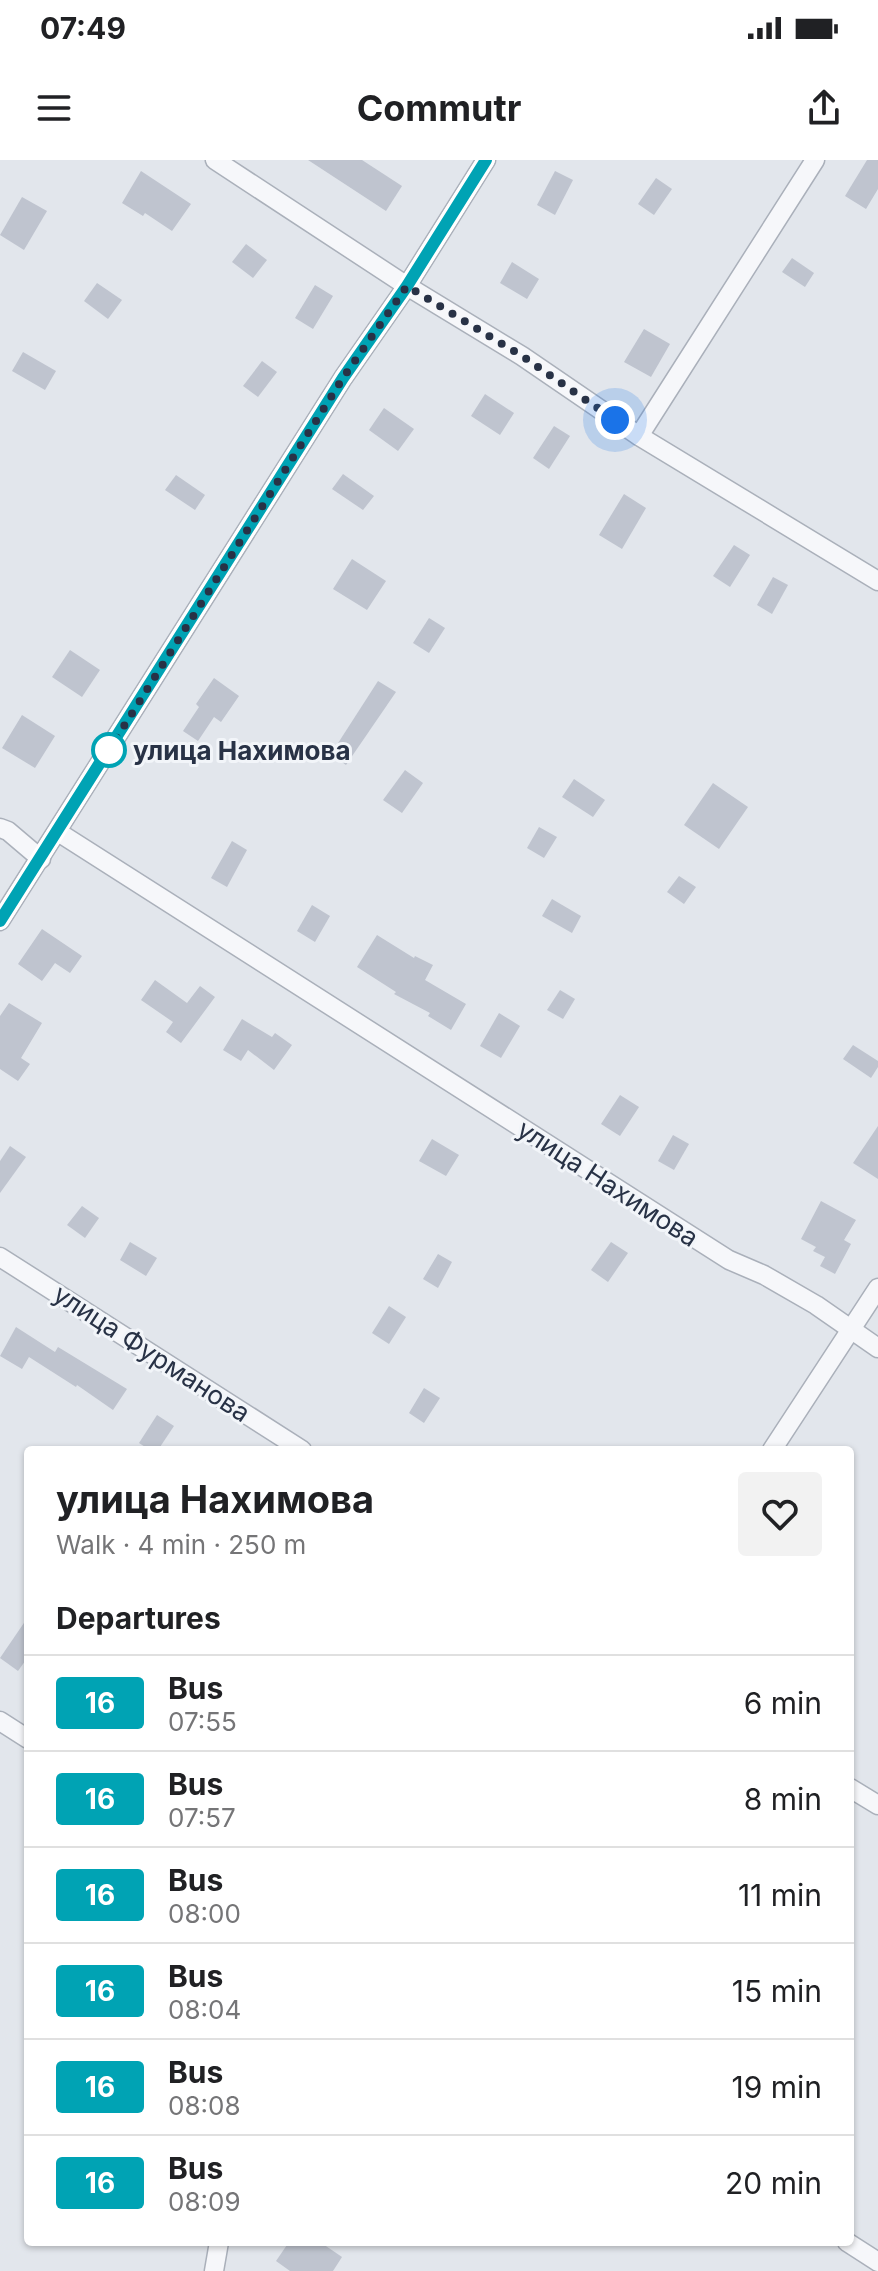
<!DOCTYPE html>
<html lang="en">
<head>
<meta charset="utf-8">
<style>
	:root { --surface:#fff; --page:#f2f2f2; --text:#202124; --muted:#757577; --line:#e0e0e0 }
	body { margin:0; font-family:Inter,sans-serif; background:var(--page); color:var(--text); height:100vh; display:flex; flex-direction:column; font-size:30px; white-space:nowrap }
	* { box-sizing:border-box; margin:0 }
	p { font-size:26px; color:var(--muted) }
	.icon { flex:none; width:44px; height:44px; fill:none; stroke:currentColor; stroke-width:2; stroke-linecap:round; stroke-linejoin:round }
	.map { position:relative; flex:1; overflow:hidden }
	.drawer { position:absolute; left:24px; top:1286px; width:830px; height:800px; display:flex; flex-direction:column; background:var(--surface); border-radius:8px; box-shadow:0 2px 6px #0004 }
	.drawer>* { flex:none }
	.badge { padding:0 16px; border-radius:6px; font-size:28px; line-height:52px }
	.you { position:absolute; width:40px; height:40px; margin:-20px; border:6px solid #fff; border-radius:50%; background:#1a73e8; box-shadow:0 0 0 12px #1a73e833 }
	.map>.badge { position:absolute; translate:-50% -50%; box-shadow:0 0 0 4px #fff }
	h2 { padding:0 32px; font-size:30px; line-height:72px }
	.round { display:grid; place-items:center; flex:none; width:84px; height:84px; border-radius:8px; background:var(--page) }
	.summary { display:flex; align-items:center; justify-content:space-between; height:136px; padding:0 32px }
	h1 { font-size:38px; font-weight:700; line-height:60px }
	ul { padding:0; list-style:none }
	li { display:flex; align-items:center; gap:24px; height:96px; padding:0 32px; border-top:2px solid var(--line) }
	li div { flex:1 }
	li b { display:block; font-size:30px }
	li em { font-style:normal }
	li .badge { min-width:88px; font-weight:700; text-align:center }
	.status { display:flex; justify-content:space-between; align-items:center; height:56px; padding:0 40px; background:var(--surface); direction:ltr }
	.status svg { height:22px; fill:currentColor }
	header { display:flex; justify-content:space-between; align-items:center; height:104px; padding:0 32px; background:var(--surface); font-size:36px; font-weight:700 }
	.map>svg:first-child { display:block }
	.building { fill:#bfc4cf }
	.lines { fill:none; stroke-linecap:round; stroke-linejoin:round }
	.minor-casing { stroke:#aab0ba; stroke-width:21 }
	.minor { stroke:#f6f7fa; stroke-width:18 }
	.line-casing { stroke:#fff; stroke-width:18 }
	.line { stroke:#00a3b4; stroke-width:12 }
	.walk { stroke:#283246; stroke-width:8; stroke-dasharray:0 14.4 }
	.stop-dot { fill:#fff; stroke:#00a3b4; stroke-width:4 }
	.labels { text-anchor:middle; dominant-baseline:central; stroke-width:6; stroke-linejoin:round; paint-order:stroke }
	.stop-label { font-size:26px; font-weight:bold; fill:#283246; stroke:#f2f5f9; text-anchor:start }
	.street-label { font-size:26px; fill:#283246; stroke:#f2f5f9 }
</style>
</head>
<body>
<div class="status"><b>07:49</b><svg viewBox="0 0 49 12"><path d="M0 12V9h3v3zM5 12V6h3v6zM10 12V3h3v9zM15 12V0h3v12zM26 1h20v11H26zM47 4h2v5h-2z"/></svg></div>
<header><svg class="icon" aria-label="menu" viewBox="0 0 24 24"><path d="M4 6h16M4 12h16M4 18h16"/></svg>Commutr<svg class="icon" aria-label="share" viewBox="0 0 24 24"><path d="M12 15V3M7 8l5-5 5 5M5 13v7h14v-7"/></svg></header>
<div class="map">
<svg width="878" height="2111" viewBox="0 0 878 2111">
	<rect width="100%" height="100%" fill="#e2e6ec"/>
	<!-- building -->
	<g class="building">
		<polygon points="308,0 362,0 402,26 386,51"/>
		<polygon points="867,0 878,0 878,29 866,49 845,36"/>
		<polygon points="141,11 191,44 172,71 145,53 143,56 122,43"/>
		<polygon points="555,11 573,20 555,55 537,45"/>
		<polygon points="656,18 672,29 654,55 638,44"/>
		<polygon points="22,37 47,51 24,90 0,75"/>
		<polygon points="246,84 267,100 253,118 232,102"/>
		<polygon points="792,98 814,113 805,127 782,112"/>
		<polygon points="512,102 539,119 527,139 500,123"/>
		<polygon points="97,123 122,140 108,159 84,141"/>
		<polygon points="315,125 333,136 313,169 295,158"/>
		<polygon points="644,169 670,184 651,217 624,202"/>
		<polygon points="23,192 56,211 45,230 12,211"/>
		<polygon points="262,201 277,212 258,237 243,226"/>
		<polygon points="485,234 514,253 500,275 471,256"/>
		<polygon points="384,248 414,269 398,291 369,270"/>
		<polygon points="554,266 570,276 549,309 533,298"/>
		<polygon points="343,314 374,336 363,350 332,329"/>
		<polygon points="176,315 205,335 195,350 165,330"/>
		<polygon points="624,334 646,348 622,389 599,375"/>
		<polygon points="734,385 750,395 730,427 713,416"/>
		<polygon points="352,399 386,421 367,450 333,429"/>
		<polygon points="773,417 788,425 772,454 757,445"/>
		<polygon points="429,458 445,468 429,493 413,483"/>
		<polygon points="70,490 100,510 82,537 52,517"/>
		<polygon points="214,518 239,536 221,562 214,557 198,581 183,571 199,547 196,544"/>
		<polygon points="378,521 396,532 346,605 331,594"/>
		<polygon points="22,555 55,576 35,608 2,588"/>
		<polygon points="405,610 423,623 402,653 383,640"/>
		<polygon points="574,619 605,640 593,657 562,637"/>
		<polygon points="713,623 748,647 719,689 684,665"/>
		<polygon points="539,667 557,677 544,698 527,688"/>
		<polygon points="232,681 247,690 227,727 211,718"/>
		<polygon points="679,716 696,727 684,744 667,732"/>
		<polygon points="552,739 581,756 572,773 542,756"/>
		<polygon points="312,745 330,756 315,782 297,771"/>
		<polygon points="42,769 82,796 70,813 55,803 42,821 18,804"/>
		<polygon points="377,775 414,798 415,796 433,805 425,820 466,844 451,870 428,856 430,853 394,834 396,832 357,807"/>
		<polygon points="155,820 187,843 200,826 215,837 181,883 166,872 173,862 141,840"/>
		<polygon points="560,830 575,839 563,859 547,850"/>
		<polygon points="9,843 42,863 21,898 30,904 18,921 0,909 0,856"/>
		<polygon points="499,853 520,866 501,898 480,886"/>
		<polygon points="242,859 272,877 275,873 292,885 274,910 248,890 241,901 223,890"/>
		<polygon points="853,885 878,901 878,907 871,918 843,899"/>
		<polygon points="620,935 639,947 620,976 601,964"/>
		<polygon points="878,966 878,1019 853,1003"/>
		<polygon points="673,975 689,984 674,1010 658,1001"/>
		<polygon points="432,979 459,995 446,1016 419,1001"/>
		<polygon points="10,986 26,997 0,1033 0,1001"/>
		<polygon points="821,1041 856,1060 844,1080 851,1084 835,1114 820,1106 825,1097 813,1091 816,1087 801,1079"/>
		<polygon points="82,1046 99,1058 85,1078 67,1065"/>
		<polygon points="130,1082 157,1098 146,1116 120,1100"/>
		<polygon points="611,1082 628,1093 608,1122 591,1110"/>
		<polygon points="438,1094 452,1102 438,1128 423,1119"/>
		<polygon points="389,1146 406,1157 389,1184 372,1173"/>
		<polygon points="16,1167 55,1192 58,1187 127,1229 113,1250 77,1225 76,1227 29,1197 22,1209 0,1196"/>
		<polygon points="424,1228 440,1238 424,1263 409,1253"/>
		<polygon points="157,1255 174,1266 158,1290 150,1290 139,1283"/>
		<polygon points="28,1457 28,1497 18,1511 0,1498"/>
		<polygon points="289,2082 320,2082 342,2097 333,2111 290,2111 276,2101"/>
	</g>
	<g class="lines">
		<defs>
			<g id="minor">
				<polyline points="215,0 407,126 522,196 639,276 878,421"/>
				<polyline points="639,276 815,0"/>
				<polyline points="0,668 8,671 41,699"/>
				<polyline points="58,672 729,1100 764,1115 816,1145 878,1188"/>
				<polyline points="0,761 343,218 407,126 486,0"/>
				<polyline points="0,1097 302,1290"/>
				<polyline points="772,1290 878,1128"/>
				<polyline points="0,1561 28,1579"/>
				<polyline points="850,1628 878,1645"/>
				<polyline points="847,2082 878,2102"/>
				<polyline points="214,2111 219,2082"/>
			</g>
		</defs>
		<!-- minor casing -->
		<use href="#minor" class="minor-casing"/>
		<!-- minor -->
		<use href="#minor" class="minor"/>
	</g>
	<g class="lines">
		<defs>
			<polyline id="line" points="0,761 343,218 407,126 486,0"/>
		</defs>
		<!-- line casing -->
		<use href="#line" class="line-casing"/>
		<!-- line -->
		<use href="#line" class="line"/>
		<!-- walk -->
		<polyline class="walk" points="109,590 343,218 407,126 522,196 615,260"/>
	</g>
	<!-- markers -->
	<circle class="stop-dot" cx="109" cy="590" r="16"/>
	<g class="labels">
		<!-- stop labels -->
		<g class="stop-label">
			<text x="133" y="590">улица Нахимова</text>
		</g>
		<!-- street labels -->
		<g class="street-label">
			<text transform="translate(608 1023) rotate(33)">улица Нахимова</text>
			<text transform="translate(152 1193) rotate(33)">улица Фурманова</text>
		</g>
	</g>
</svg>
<div class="you" style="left:615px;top:260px"></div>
<section class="drawer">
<div class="summary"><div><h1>улица Нахимова</h1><p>Walk · 4 min · 250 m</p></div><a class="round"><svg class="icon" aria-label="heart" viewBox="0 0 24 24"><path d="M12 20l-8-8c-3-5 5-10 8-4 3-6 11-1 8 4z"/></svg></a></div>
<h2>Departures</h2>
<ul>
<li><span class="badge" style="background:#00a3b4;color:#fff">16</span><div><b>Bus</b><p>07:55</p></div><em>6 min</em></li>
<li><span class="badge" style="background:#00a3b4;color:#fff">16</span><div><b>Bus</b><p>07:57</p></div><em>8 min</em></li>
<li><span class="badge" style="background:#00a3b4;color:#fff">16</span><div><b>Bus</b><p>08:00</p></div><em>11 min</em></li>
<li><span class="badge" style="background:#00a3b4;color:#fff">16</span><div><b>Bus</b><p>08:04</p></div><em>15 min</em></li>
<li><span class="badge" style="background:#00a3b4;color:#fff">16</span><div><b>Bus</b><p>08:08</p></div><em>19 min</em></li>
<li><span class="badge" style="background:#00a3b4;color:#fff">16</span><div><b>Bus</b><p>08:09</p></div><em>20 min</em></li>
</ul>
</section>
</div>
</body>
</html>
